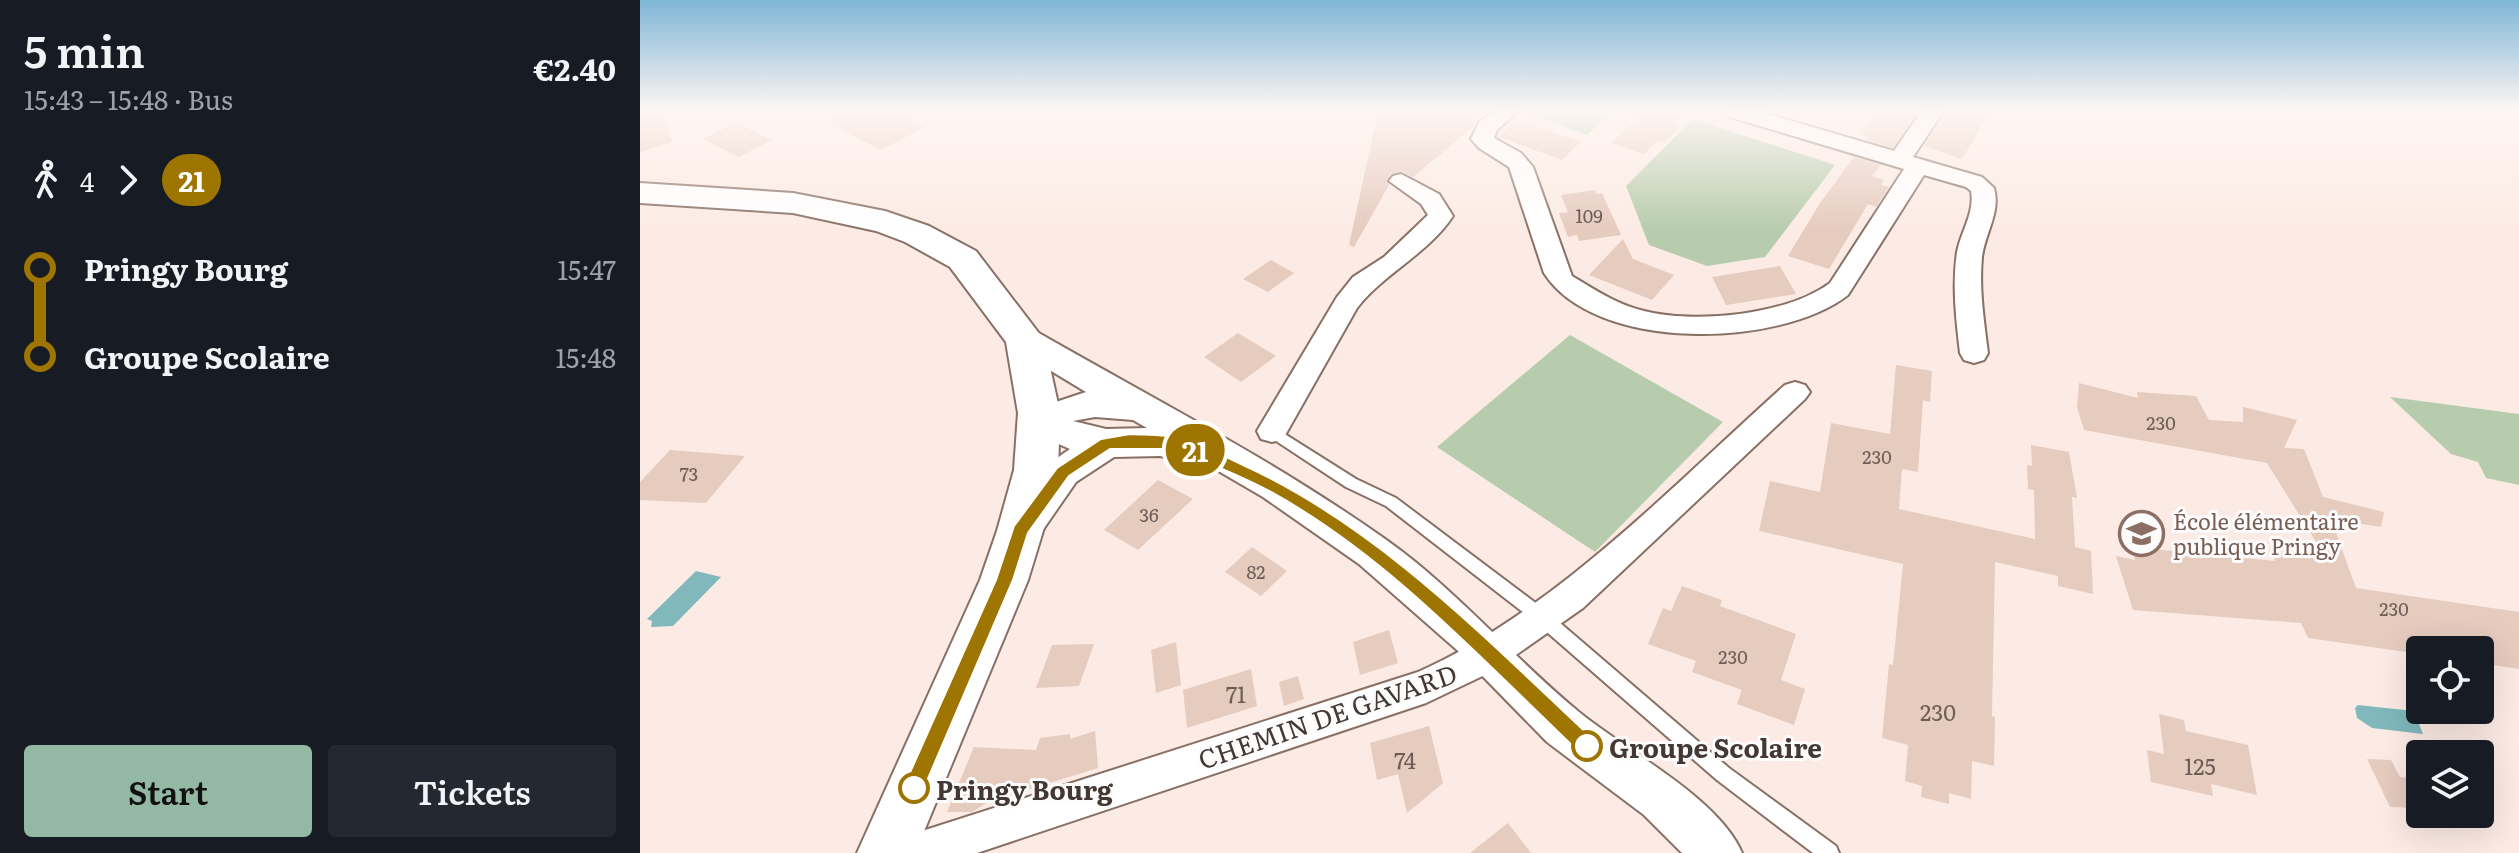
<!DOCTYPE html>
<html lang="en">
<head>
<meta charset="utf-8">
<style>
	:root { --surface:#171b24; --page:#242831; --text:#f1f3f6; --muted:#9ea1a6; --accent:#93b8a4 }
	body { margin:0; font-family:Literata,serif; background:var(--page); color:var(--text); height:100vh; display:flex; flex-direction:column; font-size:30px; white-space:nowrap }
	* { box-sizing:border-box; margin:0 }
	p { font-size:26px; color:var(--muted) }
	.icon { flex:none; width:44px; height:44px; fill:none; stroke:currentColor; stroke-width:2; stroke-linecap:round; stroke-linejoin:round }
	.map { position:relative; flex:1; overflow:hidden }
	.sheet { display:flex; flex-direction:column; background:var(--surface); width:640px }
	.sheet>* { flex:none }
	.badge { padding:0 16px; border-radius:26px; font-size:28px; line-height:52px }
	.fabs { position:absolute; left:1766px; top:636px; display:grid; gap:16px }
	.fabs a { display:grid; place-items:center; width:88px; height:88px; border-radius:8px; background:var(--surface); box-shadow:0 8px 32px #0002; font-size:40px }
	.map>.badge { position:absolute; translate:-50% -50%; box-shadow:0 0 0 4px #fff }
	.legs { display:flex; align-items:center; gap:12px; height:88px; padding:0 24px; font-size:26px }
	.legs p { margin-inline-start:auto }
	.head { display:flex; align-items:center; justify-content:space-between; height:136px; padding:0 24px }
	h1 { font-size:44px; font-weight:600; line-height:60px }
	.action { display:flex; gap:16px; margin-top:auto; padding:16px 24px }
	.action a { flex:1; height:92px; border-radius:8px; background:var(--accent); color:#111; font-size:32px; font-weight:600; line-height:92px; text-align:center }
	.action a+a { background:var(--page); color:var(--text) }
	ul { padding:0 24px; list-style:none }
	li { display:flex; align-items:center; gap:28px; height:88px; font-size:30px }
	li i { display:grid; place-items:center; width:12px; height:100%; margin:0 10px; background:currentColor }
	li i::after { content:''; width:20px; height:20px; margin:-10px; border:6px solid; border-radius:50%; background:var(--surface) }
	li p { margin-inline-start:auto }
	li:first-child i { background:linear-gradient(#0000 50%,currentColor 0) }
	li:last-child i { background:linear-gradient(currentColor 50%,#0000 0) }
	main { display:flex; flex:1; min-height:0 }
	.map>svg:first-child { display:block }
	.green { fill:#b6ccac }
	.water { fill:#81b8bb }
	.building { fill:#e6cbbf }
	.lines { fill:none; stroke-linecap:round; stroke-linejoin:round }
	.service-casing { stroke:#887065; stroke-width:4 }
	.minor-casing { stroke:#887065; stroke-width:4 }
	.tertiary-casing { stroke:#887065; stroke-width:4 }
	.secondary-casing { stroke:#887065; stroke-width:4 }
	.service { fill:#fff; fill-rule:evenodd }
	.minor { fill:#fff; fill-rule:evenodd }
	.tertiary { fill:#fff; fill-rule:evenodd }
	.secondary { fill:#fff; fill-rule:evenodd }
	.line-1 { fill:#9e7500; stroke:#fff; stroke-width:2 }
	.stop-1-dot { fill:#fff; stroke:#9e7500; stroke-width:4 }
	.labels { text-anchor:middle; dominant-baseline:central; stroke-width:6; stroke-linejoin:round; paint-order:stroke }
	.number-label { font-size:18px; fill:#6c5d56 }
	.education-label { font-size:22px; fill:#785e54; stroke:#fcfcfc; text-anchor:start }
	.near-number-label { font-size:22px; fill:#6c5d56 }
	.near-street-label { font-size:26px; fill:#433833; stroke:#fcfcfc }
	.near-stop-label { font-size:26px; font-weight:bold; fill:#433833; stroke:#fcfcfc; text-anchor:start }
</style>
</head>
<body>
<main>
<section class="sheet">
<div class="head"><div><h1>5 min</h1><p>15:43 – 15:48 · Bus</p></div><b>€2.40</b></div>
<div class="legs"><svg class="icon" aria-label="walk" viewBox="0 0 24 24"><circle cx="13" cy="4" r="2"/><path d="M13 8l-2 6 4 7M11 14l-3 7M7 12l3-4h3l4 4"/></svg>4<svg class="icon" aria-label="forward" viewBox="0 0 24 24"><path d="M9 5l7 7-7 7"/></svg><b class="badge" style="background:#9e7500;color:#fff">21</b></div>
<ul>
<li><i style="color:#9e7500"></i><b>Pringy Bourg</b><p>15:47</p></li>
<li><i style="color:#9e7500"></i><b>Groupe Scolaire</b><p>15:48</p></li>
</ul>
<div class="action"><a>Start</a><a>Tickets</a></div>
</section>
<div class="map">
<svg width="1879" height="853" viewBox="0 0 1879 853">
	<rect width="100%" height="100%" fill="#fcebe4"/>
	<!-- green -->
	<g class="green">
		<polygon points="883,112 972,112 947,135"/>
		<polygon points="1053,119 1195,165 1125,257 1067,266 1009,245 986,186"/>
		<polygon points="930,335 1083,422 955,552 797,447"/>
		<polygon points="1750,397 1879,414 1879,485 1846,478 1838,462 1811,454"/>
	</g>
	<!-- water -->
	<g class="water">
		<polygon points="56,571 81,577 33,626 11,627 12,621 7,619"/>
		<polygon points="1718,705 1774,711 1783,734 1732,728 1717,718 1715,708"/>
	</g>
	<!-- building -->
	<g class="building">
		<polygon points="0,112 21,112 33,142 0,152"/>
		<polygon points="208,112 254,112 285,127 241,150 187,122"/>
		<polygon points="738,112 810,112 836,121 833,127 773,177 762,171 751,174 746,181 749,185 714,247 709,245"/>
		<polygon points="1004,112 1045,112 1034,124 1041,126 1024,143 1017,141 1004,154 971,143"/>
		<polygon points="1237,112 1278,112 1253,148 1227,140 1229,137 1219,134"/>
		<polygon points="1306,112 1332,112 1347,117 1322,159 1284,146"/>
		<polygon points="876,120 892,125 941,142 922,160 858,137"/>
		<polygon points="95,123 132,140 99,157 63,139"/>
		<polygon points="1214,157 1241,165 1232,176 1244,180 1241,185 1249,187 1236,207 1228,204 1189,269 1148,256 1180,203"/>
		<polygon points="955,190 956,194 962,193 981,235 939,241 937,235 928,237 919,213 928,212 921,195"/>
		<polygon points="983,239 993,259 1034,275 1012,300 949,275"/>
		<polygon points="631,260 654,273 628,292 603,279"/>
		<polygon points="1140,266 1156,294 1086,305 1072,277"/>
		<polygon points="598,333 636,356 601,382 564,357"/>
		<polygon points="1256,365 1292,371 1290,402 1283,400 1278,472 1262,469 1259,509 1395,539 1394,490 1388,489 1387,465 1392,466 1391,445 1429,452 1437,498 1432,497 1435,547 1451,551 1453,594 1418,586 1418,576 1355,562 1352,716 1355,717 1354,766 1332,761 1331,799 1309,793 1309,804 1281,797 1282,786 1265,781 1268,745 1242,738 1249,664 1253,665 1263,564 1119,531 1130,481 1180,492 1191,423 1250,434"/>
		<polygon points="1439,383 1498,398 1497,392 1556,396 1569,420 1603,422 1603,407 1657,420 1644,448 1664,449 1683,497 1744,512 1741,527 1691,519 1716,588 1879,612 1879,669 1840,663 1840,650 1780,650 1780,654 1668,638 1661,623 1493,610 1476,556 1495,560 1491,547 1635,561 1632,552 1681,550 1627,463 1444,430 1437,407"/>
		<polygon points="30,450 105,456 66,503 0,500 0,482"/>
		<polygon points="518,480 553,499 498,550 464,530"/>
		<polygon points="612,547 647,571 621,596 585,572"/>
		<polygon points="1042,586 1082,600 1080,606 1156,634 1141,680 1165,689 1154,725 1097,704 1102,690 1052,672 1056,661 1008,644 1023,608 1031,611"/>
		<polygon points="749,630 758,663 720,675 713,642"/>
		<polygon points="536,642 541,685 516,693 511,650"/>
		<polygon points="454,644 439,686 396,688 412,645"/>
		<polygon points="611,669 617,706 547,728 543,690"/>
		<polygon points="658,676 664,699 644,706 639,682"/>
		<polygon points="1519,714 1544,720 1546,731 1608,745 1617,795 1571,784 1573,796 1511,782 1507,750 1524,754"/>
		<polygon points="789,726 803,783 767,813 758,774 737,780 730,743"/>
		<polygon points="455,731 458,768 348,802 332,812 307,812 334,747 396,750 400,738 430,734 430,739"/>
		<polygon points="1727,759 1751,760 1760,777 1780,779 1780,808 1750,807"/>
		<polygon points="868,823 891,853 830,853"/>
	</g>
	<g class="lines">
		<defs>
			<polygon id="service" points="632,426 716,479 756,498 905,610 1089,768 1196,846 1199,853 1173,853 1077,780 893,620 746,506 706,487 627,435 625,431 627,427"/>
			<g id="minor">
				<path d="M853 112H877L857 130 854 138 881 153 893 167 932 276C955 290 978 305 1004 311 1055 324 1147 315 1190 283L1264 169 1090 117 1087 112H1121L1254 151 1281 112H1303L1273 157 1342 177 1354 188C1361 212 1345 233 1342 257 1339 289 1344 321 1348 353L1344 360 1334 363 1324 360 1320 353C1316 320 1312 285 1317 252 1321 231 1335 213 1331 191L1326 187 1284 175 1208 295C1140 348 955 353 904 273L869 167 839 148 831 139 839 122Z"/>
				<path d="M761 174 799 194 813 216C788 254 744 273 717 308L643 439 632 442 621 439 617 431 697 297 713 277 744 257 788 215 781 204 749 181 753 176Z"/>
				<path d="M1155 382 1165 385 1170 392 1165 399 943 608 853 671 786 703 337 853H256L262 839 276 833 778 672C915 611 1034 484 1145 385Z"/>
			</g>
			<path id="tertiary" d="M385 329 397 332C514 399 635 461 745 539 816 589 872 657 939 712 985 750 1079 798 1102 853H1042L1004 815 907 742 817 650 719 564 623 497 563 462 555 464 520 456 474 457 436 482 400 534 386 539 372 534 367 523C381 494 403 466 430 449L386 430 381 421 386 412 446 392 373 348 368 340 373 332ZM455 417 493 420 507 428 466 429 433 421Z"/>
			<polygon id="secondary" points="0,183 153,193 245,211 289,226 336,251 404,340 420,413 418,470 403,531 388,580 275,853 217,853 340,580 357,531 374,470 378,413 366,342 310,267 265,242 236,231 153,213 0,203"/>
		</defs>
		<!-- service casing -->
		<use href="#service" class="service-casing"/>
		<!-- minor casing -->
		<use href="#minor" class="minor-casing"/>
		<!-- tertiary casing -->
		<use href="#tertiary" class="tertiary-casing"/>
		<!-- secondary casing -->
		<use href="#secondary" class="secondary-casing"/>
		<!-- service -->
		<use href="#service" class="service"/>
		<!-- minor -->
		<use href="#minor" class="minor"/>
		<!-- tertiary -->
		<use href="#tertiary" class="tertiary"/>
		<!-- secondary -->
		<use href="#secondary" class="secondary"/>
	</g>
	<!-- sky -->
	<linearGradient id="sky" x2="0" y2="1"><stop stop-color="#7fb6d6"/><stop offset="0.48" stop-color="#fef6f3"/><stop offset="1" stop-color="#fef6f3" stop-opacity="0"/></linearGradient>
	<rect width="1879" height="231" fill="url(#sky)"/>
	<!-- line-1 -->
	<path class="line-1" d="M490 434C506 435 524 434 539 438 560 443 581 455 601 464 738 526 845 638 954 740L957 746 954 753 947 756 940 753C843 661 749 557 631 492 604 477 575 466 547 454L535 449H470L429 476 388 533 373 580 281 795 274 798 266 795 263 788 356 580 374 526 417 468 461 439Z"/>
	<!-- icons -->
	<defs>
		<symbol id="school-ring" viewBox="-11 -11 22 22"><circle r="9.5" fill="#fcfcfc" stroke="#8d6e63" stroke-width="1.5"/><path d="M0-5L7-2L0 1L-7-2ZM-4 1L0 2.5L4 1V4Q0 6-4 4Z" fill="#8d6e63"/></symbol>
	</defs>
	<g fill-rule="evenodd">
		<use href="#school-ring" x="1476" y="508" width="51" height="51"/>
	</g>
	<!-- markers -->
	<g class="stop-1-dot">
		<circle cx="947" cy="746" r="14"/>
		<circle cx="274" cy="788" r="14"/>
	</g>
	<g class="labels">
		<!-- number labels -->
		<g class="number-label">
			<text x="949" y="215">109</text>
			<text x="1521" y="422">230</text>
			<text x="1237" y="456">230</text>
			<text x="49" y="473">73</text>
			<text x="509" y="514">36</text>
			<text x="616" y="571">82</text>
			<text x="1754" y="608">230</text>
			<text x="1093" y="656">230</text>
		</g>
		<!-- education labels -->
		<g class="education-label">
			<text x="1533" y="520">École élémentaire<tspan x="1533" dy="25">publique Pringy</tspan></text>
		</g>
		<!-- near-number labels -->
		<g class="near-number-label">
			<text x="596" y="693">71</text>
			<text x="1298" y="711">230</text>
			<text x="765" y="759">74</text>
			<text x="1560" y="765">125</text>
		</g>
		<!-- near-street labels -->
		<g class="near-street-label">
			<text transform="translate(687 715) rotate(-19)">CHEMIN DE GAVARD</text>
		</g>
		<!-- near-stop labels -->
		<g class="near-stop-label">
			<text x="969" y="746">Groupe Scolaire</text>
			<text x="296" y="788">Pringy Bourg</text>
		</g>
	</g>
</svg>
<div class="fabs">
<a><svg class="icon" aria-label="locate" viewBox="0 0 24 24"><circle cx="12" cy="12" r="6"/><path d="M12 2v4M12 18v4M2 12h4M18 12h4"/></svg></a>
<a><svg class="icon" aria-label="layers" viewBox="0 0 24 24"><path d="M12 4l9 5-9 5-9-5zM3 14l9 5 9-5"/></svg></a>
</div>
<b class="badge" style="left:555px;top:450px;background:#9e7500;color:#fff">21</b>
</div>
</main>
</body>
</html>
